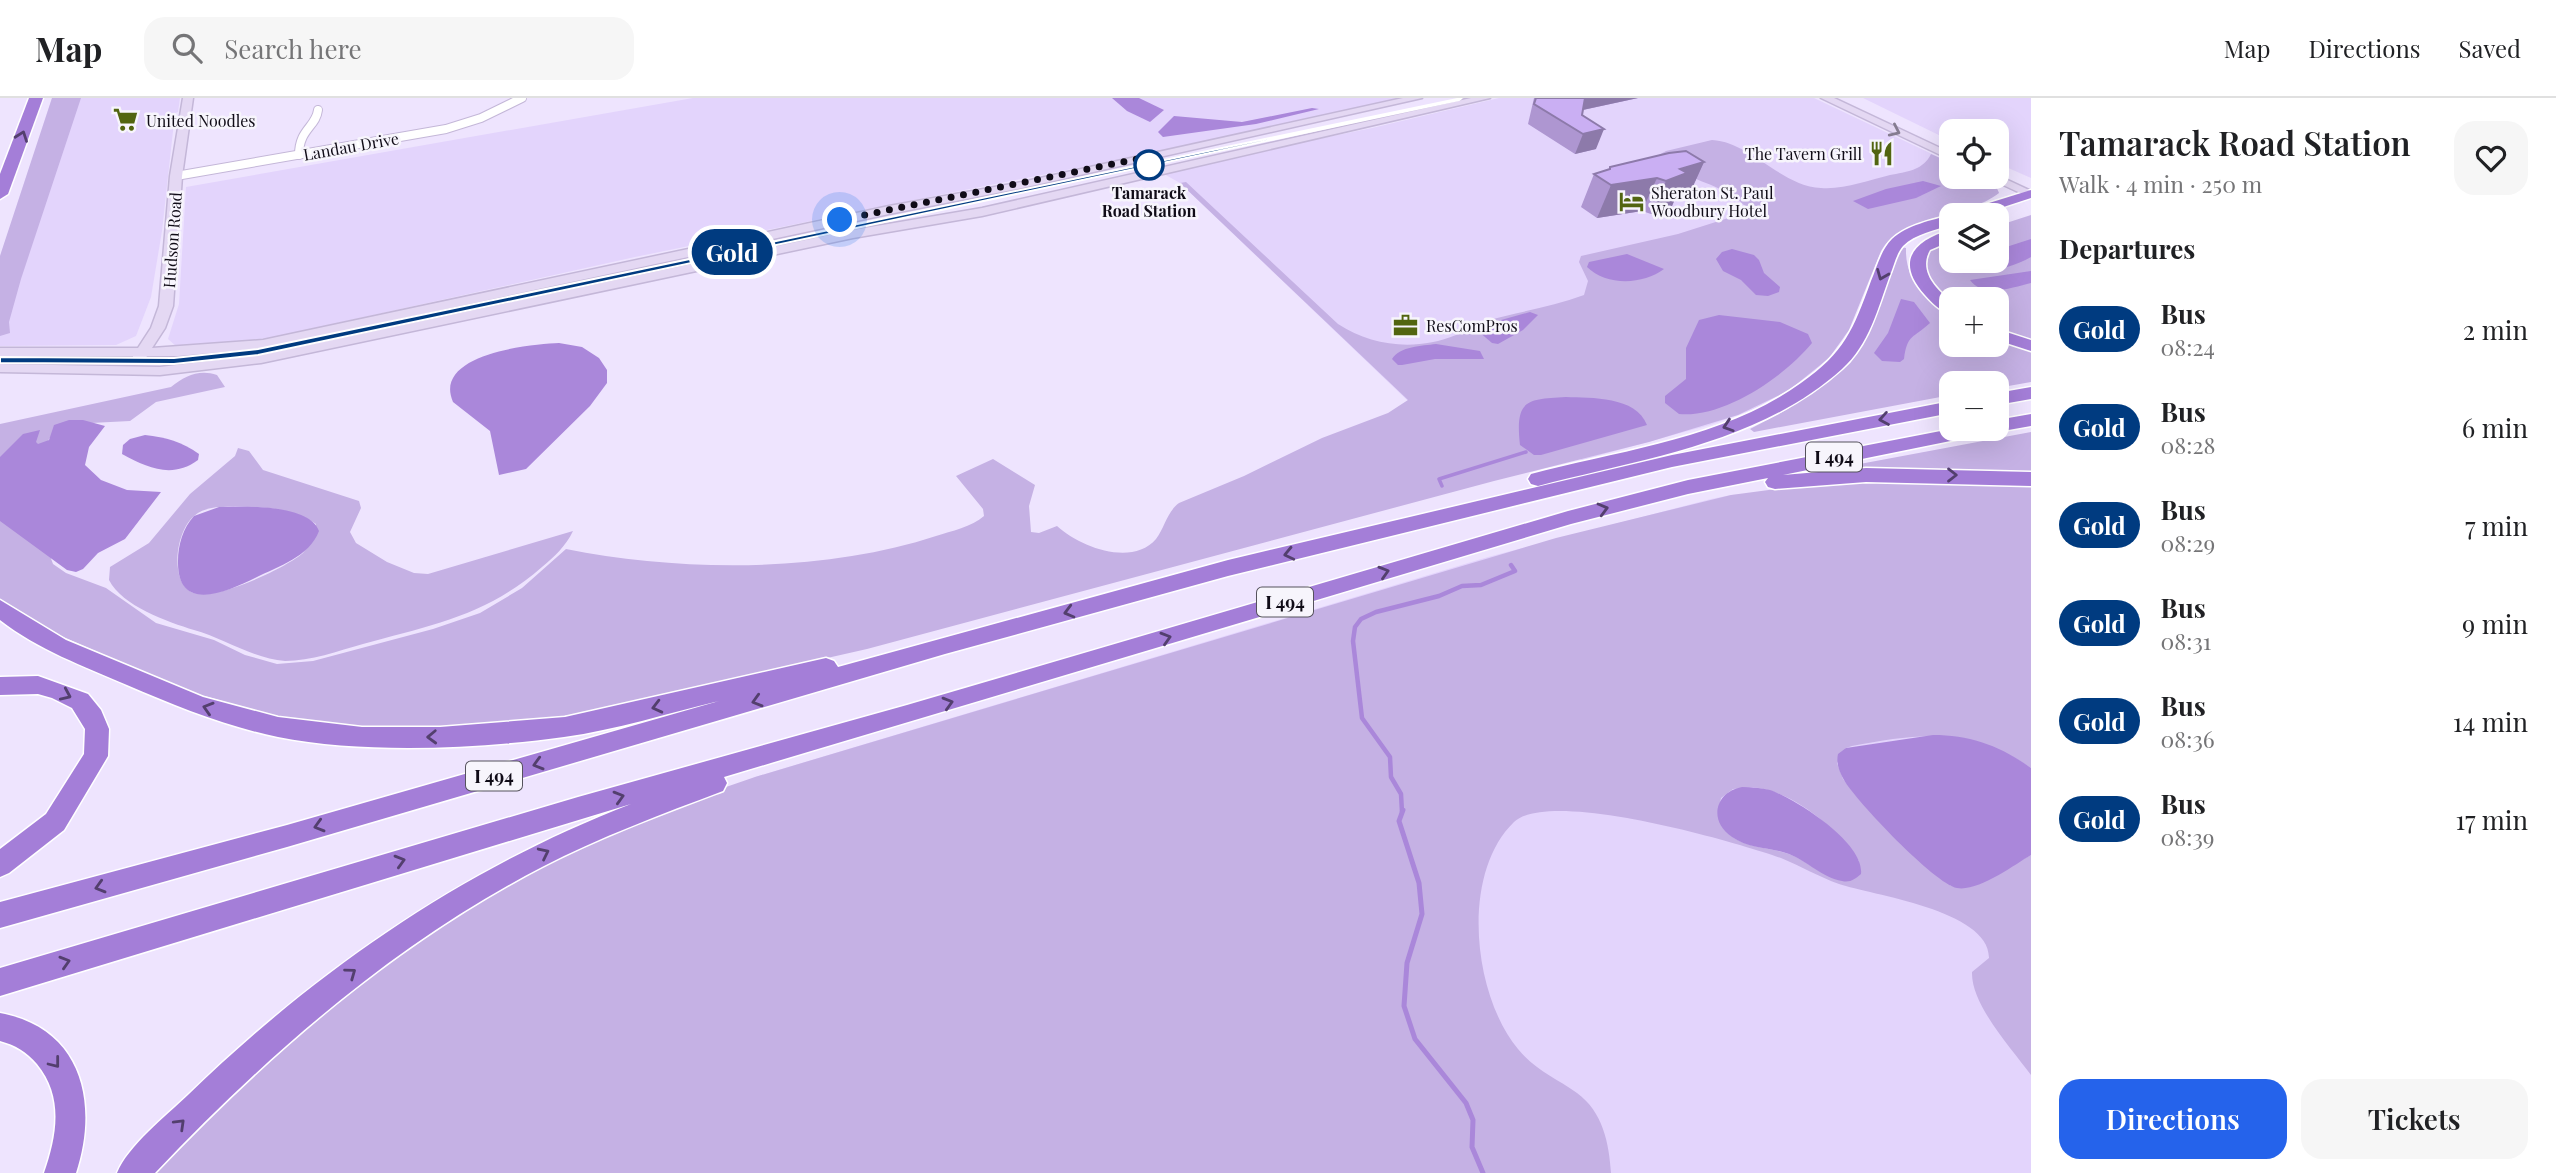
<!DOCTYPE html>
<html lang="en">
<head>
<meta charset="utf-8">
<style>
	:root { --surface:#fff; --page:#f6f6f6; --text:#202124; --muted:#757577; --line:#e0e0e0; --accent:#2563eb }
	body { margin:0; font-family:"Playfair Display",serif; background:var(--page); color:var(--text); height:100vh; display:flex; flex-direction:column; font-size:26px; white-space:nowrap }
	* { box-sizing:border-box; margin:0 }
	p { font-size:23px; color:var(--muted) }
	.icon { flex:none; width:38px; height:38px; fill:none; stroke:currentColor; stroke-width:2; stroke-linecap:round; stroke-linejoin:round }
	.map { position:relative; flex:1; overflow:hidden }
	.details { display:flex; flex-direction:column; background:var(--surface); width:525px }
	.details>* { flex:none }
	.badge { padding:0 14px; border-radius:23px; font-size:24px; line-height:46px }
	.fabs { position:absolute; left:1939px; top:21px; display:grid; gap:14px }
	.fabs a { display:grid; place-items:center; width:70px; height:70px; border-radius:14px; background:var(--surface); box-shadow:0 7px 28px #0002; font-size:35px }
	.you { position:absolute; width:35px; height:35px; margin:-18px; border:5px solid #fff; border-radius:50%; background:#1a73e8; box-shadow:0 0 0 10px #1a73e833 }
	.map>.badge { position:absolute; translate:-50% -50%; box-shadow:0 0 0 4px #fff }
	h2 { padding:0 28px; font-size:26px; line-height:63px }
	.round { display:grid; place-items:center; flex:none; width:74px; height:74px; border-radius:21px; background:var(--page) }
	.head { display:flex; align-items:center; justify-content:space-between; height:119px; padding:0 28px }
	h1 { font-size:33px; font-weight:600; line-height:52px }
	.button { display:flex; gap:14px; margin-top:auto; padding:14px 28px }
	.button a { flex:1; height:80px; border-radius:21px; background:var(--accent); color:#fff; font-size:28px; font-weight:600; line-height:80px; text-align:center }
	.button a+a { background:var(--page); color:var(--text) }
	ul { padding:0; list-style:none }
	li { display:flex; align-items:center; gap:21px; height:98px; padding:0 28px }
	li div { flex:1 }
	li b { display:block; font-size:26px }
	li em { font-style:normal }
	li .badge { min-width:77px; font-weight:700; text-align:center }
	header { display:flex; align-items:center; gap:42px; box-sizing:border-box; height:98px; padding:0 35px; background:var(--surface); border-bottom:2px solid var(--line) }
	header strong { font-size:33px }
	nav { display:flex; gap:38px; margin-inline-start:auto; font-size:24px }
	.search { width:490px; height:63px; background:var(--page); display:flex; align-items:center; gap:18px; box-sizing:border-box; padding:0 24px; border-radius:21px; color:var(--muted); font-size:26px }
	main { display:flex; flex:1; min-height:0 }
	.map>svg:first-child { display:block }
	.built { fill:#e3d4fc }
	.green { fill:#c5b1e4; fill-rule:evenodd }
	.water { fill:#aa87da }
	.lines { fill:none; stroke-linecap:round; stroke-linejoin:round }
	.stream-far2 { stroke:#aa87da; stroke-width:3.5 }
	.stream-far1 { stroke:#aa87da; stroke-width:4.5 }
	.stream { stroke:#aa87da; stroke-width:5 }
	.street-casing { stroke:#c4b7d8; stroke-width:10 }
	.secondary-casing { stroke:#c4b7d8; stroke-width:3 }
	.highway-casing { stroke:#fff; stroke-width:3 }
	.street { stroke:#fff; stroke-width:8 }
	.secondary { fill:#e4d8f3; fill-rule:evenodd }
	.highway { fill:#a47ed8; fill-rule:evenodd }
	.wall { fill:#ae96d1 }
	.shaded-wall { fill:#8d7aaa }
	.building { fill:#caaff3; stroke:#8d7aaa; stroke-width:2 }
	.oneway { stroke:#857c90 }
	.oneway2 { stroke:#533f6e }
	.line { fill:#003b80; stroke:#fff; stroke-width:2 }
	.walk { stroke:#100c17; stroke-width:7; stroke-dasharray:0 12.6 }
	.stop-dot { fill:#fff; stroke:#003b80; stroke-width:3.5 }
	.labels { text-anchor:middle; dominant-baseline:central; stroke-width:5; stroke-linejoin:round; paint-order:stroke }
	.far-poi-label { font-size:16px; fill:#100c17; stroke:#f7f5fc; text-anchor:start }
	.far-street-label { font-size:16px; fill:#100c17; stroke:#f7f5fc }
	.far-stop-label { font-size:16px; font-weight:bold; fill:#100c17; stroke:#f7f5fc }
	.shield { fill:#f7f5fc; stroke:#55525c; stroke-width:2 }
	.shield-label { font-size:18px; font-weight:bold; fill:#100c17 }
</style>
</head>
<body>
<header>
<strong>Map</strong>
<div class="search"><svg class="icon" aria-label="search" viewBox="0 0 24 24"><circle cx="10" cy="10" r="6"/><path d="M15 15l6 6"/></svg>Search here</div>
<nav><a>Map</a><a>Directions</a><a>Saved</a></nav>
</header>
<main>
<div class="map">
<svg width="2031" height="1075" viewBox="0 0 2031 1075">
	<rect width="100%" height="100%" fill="#eee4fe"/>
	<!-- built -->
	<g class="built">
		<polygon points="52,0 180,0 178,14 175,15 162,133 151,199 136,238 116,247 0,248 0,158"/>
		<polygon points="693,0 1404,0 1152,57 1143,57 934,98 635,159 274,239 229,246 177,249 168,241 179,206 186,89"/>
		<polygon points="1499,0 1814,0 1951,65 1951,79 1980,79 1995,87 1999,95 1909,131 1889,143 1881,153 1843,241 1820,269 1788,293 1752,312 1710,327 1582,362 1408,303 1180,85 1164,76 1210,63 1372,30"/>
		<polygon points="1863,0 2031,0 2031,80 1997,65 1997,33 1951,33 1951,43"/>
		<polygon points="2031,385 2031,1075 144,1075 755,679 1488,459 1711,401 1731,397"/>
	</g>
	<!-- green -->
	<g class="green">
		<polygon points="52,0 81,0 21,181 9,224 10,235 0,238 0,158"/>
		<path d="M1712 42C1750 44 1781 88 1821 90 1843 92 1869 82 1890 77 1906 74 1924 72 1931 56L1951 65V79C1968 79 1993 75 1999 95 1968 120 1903 116 1881 153L1849 232 1829 260 1788 293 1738 317 1649 344 1494 383 867 551 584 615 505 626 394 631 335 627 271 617 184 592 43 530 0 501V326L171 289C185 278 199 271 217 277L225 289 156 304 130 323 91 325 54 334 45 347V444L53 466 66 475 106 490 156 525 214 542 245 557 277 566 313 563 433 531 480 515 522 490 566 451C681 474 824 475 936 438 951 433 972 429 984 418L983 411 956 378 993 361 1035 387 1029 408 1031 434 1039 435 1057 428C1080 449 1132 469 1156 441 1165 429 1167 414 1179 405L1244 378 1322 340 1388 315 1408 302 1180 85 1186 84 1338 226C1373 249 1417 253 1456 237 1466 232 1474 226 1485 223 1518 214 1552 209 1584 197L1588 183 1579 164 1581 158 1678 136 1744 115 1746 109C1730 92 1707 86 1686 77 1676 72 1667 64 1657 58L1666 53Z"/>
		<polygon points="2031,117 2031,244 1997,231 1997,201 1951,201 1951,206 1932,188 1922,164 1928,153 1951,143 1951,163 1997,163 1997,128"/>
		<path d="M1901 149 1906 150C1905 184 1926 199 1951 216V247H1997V239L2031 251V284L1997 290V285H1951V297L1754 334 1750 331 1788 311 1830 279Z"/>
		<polygon points="2031,334 2031,378 1960,372 1853,372 1849,368"/>
		<path d="M238 350 249 353 263 372 359 403 361 410 350 434 356 445 387 464 414 475 428 476 573 433C566 448 554 459 542 469 486 518 432 527 363 546 338 553 311 563 285 563 254 561 223 540 194 532 168 524 122 508 109 482L110 469 149 445 190 396 235 358ZM235 408C263 409 293 410 316 426 313 435 310 448 303 455 286 470 207 508 188 492 170 477 177 432 194 418 205 408 222 409 235 408Z"/>
		<path d="M1842 382 2031 385V670C1971 629 1920 635 1852 648L1846 650 1837 665 1843 681 1857 699 1951 788 1976 787 2031 757V977C2012 951 1971 907 1972 874L1989 860C1990 812 1871 797 1839 786 1819 779 1801 768 1781 760 1736 744 1550 690 1514 724 1460 776 1473 897 1518 951 1535 972 1556 980 1577 995 1603 1014 1609 1045 1611 1075H144L364 875 543 764 697 699 755 679 1556 440 1731 397ZM1753 689C1797 695 1833 728 1859 763L1849 783C1829 783 1811 766 1794 758 1772 748 1741 752 1724 731 1716 721 1719 711 1721 700L1733 691Z"/>
	</g>
	<!-- water -->
	<g class="water">
		<polygon points="1112,0 1139,0 1164,12 1150,24 1127,13"/>
		<polygon points="1312,10 1319,11 1256,26 1163,39 1158,34 1174,18 1242,24"/>
		<polygon points="1923,83 1941,88 1916,100 1868,111 1853,103 1886,91"/>
		<path d="M2031 141V159C2007 172 1979 179 1954 165L1997 163V152Z"/>
		<polygon points="1732,151 1754,157 1759,162 1764,175 1780,189 1779,194 1768,198 1756,197 1741,182 1723,173 1716,161 1722,154"/>
		<path d="M1627 156 1664 171C1643 187 1606 188 1587 169L1589 164Z"/>
		<path d="M2031 173V185C2013 189 1984 201 1970 182Z"/>
		<path d="M1901 201 1914 204 1930 225C1914 240 1907 236 1904 261L1900 264 1882 263 1874 255 1888 235Z"/>
		<polygon points="1530,214 1538,217 1523,232 1498,246 1492,245 1478,233 1487,226"/>
		<path d="M1719 217 1780 224 1808 236 1812 245C1784 279 1724 320 1679 316L1665 305V298L1686 281V250L1699 222Z"/>
		<path d="M559 245 582 249 599 260 607 272V285L590 308 526 371 499 377 490 333 453 304C432 256 531 246 559 245Z"/>
		<path d="M1436 246 1480 253 1484 261H1435L1402 267H1398L1392 261C1400 248 1422 248 1436 246Z"/>
		<path d="M1566 299C1591 300 1636 298 1647 327L1541 357H1534L1520 347C1515 302 1526 301 1566 299Z"/>
		<polygon points="69,322 83,322 105,328 89,349 85,367 101,382 127,392 161,394 125,441 98,455 83,471 76,474 67,472 0,423 0,359 23,336 40,332 36,344 38,346 49,342 54,327"/>
		<path d="M145 337C166 339 182 344 199 356L198 362C172 381 148 370 122 356L123 347 130 341Z"/>
		<path d="M219 409C242 408 310 406 319 433 309 459 279 468 255 480 228 493 177 517 178 463 178 447 183 430 194 418Z"/>
		<path d="M1933 637C1970 637 2001 648 2031 670V757C2014 767 1978 794 1957 790 1935 786 1856 703 1844 682 1839 673 1836 665 1838 656L1846 650Z"/>
		<path d="M1742 689C1752 689 1761 690 1770 692 1796 701 1865 745 1861 776 1855 781 1850 785 1842 783 1823 780 1807 763 1789 756 1770 749 1749 751 1732 739 1708 723 1715 694 1742 689Z"/>
	</g>
	<g class="lines">
		<!-- stream-far2 -->
		<polyline class="stream-far2" points="1442,388 1439,381 1526,354"/>
		<!-- stream-far1 -->
		<polyline class="stream-far1" points="1402,714 1401,696 1391,679 1390,659 1362,620 1353,543 1355,529 1361,521 1376,514 1439,498 1462,488 1481,487 1515,473 1511,467"/>
		<!-- stream -->
		<polyline class="stream" points="1403,712 1399,723 1419,785 1422,816 1407,865 1404,908 1415,941 1466,1005 1473,1022 1472,1049 1483,1075"/>
		<defs>
			<g id="street">
				<path d="M299 57C299 31 316 29 318 12"/>
				<polyline points="176,78 446,31 481,20 522,0"/>
			</g>
			<g id="secondary">
				<polygon points="183,0 193,0 182,78 173,208 165,230 152,250 263,242 889,108 1022,84 1403,0 1422,0 1022,90 889,116 263,250 178,258 147,258 143,264 133,264 133,258 0,258 0,250 138,250 151,230 159,208 170,78"/>
				<polygon points="1471,0 1490,0 982,118 853,140 261,265 160,277 0,274 0,266 160,269 261,257 853,132 982,110"/>
				<polygon points="1821,0 1834,0 1951,55 1951,62"/>
				<polygon points="1997,77 2031,93 2031,100 1986,79"/>
			</g>
			<g id="highway">
				<polygon points="29,0 43,0 8,96 0,101 0,76"/>
				<polygon points="2031,92 2031,100 1979,117 1957,117 1960,114"/>
				<path d="M1951 117V127C1935 132 1915 136 1903 148 1896 156 1894 168 1890 177 1878 210 1869 247 1842 271 1760 345 1642 361 1538 388L1531 386 1528 381 1531 376C1621 352 1723 341 1801 285 1845 254 1853 232 1871 183 1877 169 1881 152 1892 141 1907 127 1932 122 1951 117Z"/>
				<path d="M1951 132V143L1930 152C1918 173 1936 191 1951 203V216C1941 214 1932 205 1925 197 1895 164 1913 142 1951 132Z"/>
				<polygon points="1997,231 2031,242 2031,253 1997,242"/>
				<polygon points="2031,289 2031,301 1997,307 1997,295"/>
				<path d="M1951 303V315L1672 369 1228 478 945 556 287 749 0 830V804L287 727 719 603C668 615 616 632 564 639 477 651 364 656 278 639 225 628 176 608 127 587 83 568 39 552 0 522V502L66 542 203 599 278 619 362 629H440L565 619 826 560 834 563 838 569 1228 462 1672 357Z"/>
				<path d="M2031 316V328L1997 334 1989 331 1980 337 1783 377 1866 370 2031 374V388L1866 384 1775 391 1768 389 1765 384 1768 380 1688 396 1571 426 724 679 727 685 723 693C662 716 600 739 542 769 394 846 269 955 155 1075H117C128 1048 166 1018 188 997 317 872 463 771 631 706L0 898V870L578 699 907 607 1568 413 1688 382 1951 331H1997V322Z"/>
				<polygon points="38,578 88,596 101,612 109,631 108,658 64,732 9,775 0,779 0,751 46,716 84,656 85,631 72,610 52,600 38,596 0,597 0,579"/>
				<path d="M0 915C82 930 99 1005 76 1075H44C57 1037 64 999 37 966 27 954 15 947 0 943Z"/>
			</g>
		</defs>
		<!-- street casing -->
		<use href="#street" class="street-casing"/>
		<!-- secondary casing -->
		<use href="#secondary" class="secondary-casing"/>
		<!-- highway casing -->
		<use href="#highway" class="highway-casing"/>
		<!-- street -->
		<use href="#street" class="street"/>
		<!-- secondary -->
		<use href="#secondary" class="secondary"/>
		<!-- highway -->
		<use href="#highway" class="highway"/>
	</g>
	<!-- wall -->
	<g class="wall">
		<polygon points="1534,0 1638,0 1583,12 1582,17 1596,51 1575,56 1528,26"/>
		<polygon points="1704,64 1689,97 1675,101 1672,108 1651,116 1642,113 1597,120 1581,109 1594,76 1609,72 1610,69"/>
	</g>
	<!-- shaded-wall -->
	<g class="shaded-wall">
		<polygon points="1579,0 1638,0 1573,14"/>
		<polygon points="1604,31 1596,51 1575,56 1583,36"/>
		<polygon points="1704,64 1689,97 1675,101 1672,108 1651,116 1666,83 1680,71"/>
		<polygon points="1657,80 1642,113 1597,120 1611,87"/>
	</g>
	<!-- building -->
	<g class="building">
		<polygon points="1536,0 1585,0 1582,17 1604,31 1583,36 1534,6"/>
		<polygon points="1686,53 1704,64 1680,71 1687,75 1666,83 1657,80 1611,87 1594,76 1610,71 1610,69 1669,55"/>
	</g>
	<!-- one-way arrows -->
	<defs><path id="oneway-chevron" d="M-2-3.5L2.5 0L-2 3.5" fill="none" stroke-width="1.6" stroke-linecap="round" stroke-linejoin="round" transform="scale(1.75)"/></defs>
	<use class="oneway" href="#oneway-chevron" transform="translate(1895 33) rotate(25)"/>
	<g class="oneway2">
		<use href="#oneway-chevron" transform="translate(22 38) rotate(-70)"/>
		<use href="#oneway-chevron" transform="translate(1882 177) rotate(112)"/>
		<use href="#oneway-chevron" transform="translate(1884 321) rotate(170)"/>
		<use href="#oneway-chevron" transform="translate(1728 328) rotate(162)"/>
		<use href="#oneway-chevron" transform="translate(1952 377)"/>
		<use href="#oneway-chevron" transform="translate(1603 411) rotate(-15)"/>
		<use href="#oneway-chevron" transform="translate(1289 456) rotate(167)"/>
		<use href="#oneway-chevron" transform="translate(1384 474) rotate(-17)"/>
		<use href="#oneway-chevron" transform="translate(1069 514) rotate(165)"/>
		<use href="#oneway-chevron" transform="translate(1166 540) rotate(-17)"/>
		<use href="#oneway-chevron" transform="translate(66 597) rotate(24)"/>
		<use href="#oneway-chevron" transform="translate(757 603) rotate(164)"/>
		<use href="#oneway-chevron" transform="translate(948 605) rotate(-16)"/>
		<use href="#oneway-chevron" transform="translate(657 609) rotate(166)"/>
		<use href="#oneway-chevron" transform="translate(208 610) rotate(-163)"/>
		<use href="#oneway-chevron" transform="translate(432 639) rotate(178)"/>
		<use href="#oneway-chevron" transform="translate(538 666) rotate(164)"/>
		<use href="#oneway-chevron" transform="translate(619 699) rotate(-16)"/>
		<use href="#oneway-chevron" transform="translate(319 728) rotate(164)"/>
		<use href="#oneway-chevron" transform="translate(544 755) rotate(-26)"/>
		<use href="#oneway-chevron" transform="translate(400 763) rotate(-16)"/>
		<use href="#oneway-chevron" transform="translate(100 789) rotate(164)"/>
		<use href="#oneway-chevron" transform="translate(65 864) rotate(-17)"/>
		<use href="#oneway-chevron" transform="translate(351 875) rotate(-36)"/>
		<use href="#oneway-chevron" transform="translate(55 965) rotate(52)"/>
		<use href="#oneway-chevron" transform="translate(180 1026) rotate(-44)"/>
	</g>
	<!-- line -->
	<polygon class="line" points="1459,2 258,257 174,266 0,265 0,259 174,260 258,251 1462,0"/>
	<g class="lines">
		<!-- walk -->
		<polyline class="walk" points="840,122 1152,58 1149,67"/>
	</g>
	<!-- icons -->
	<defs>
		<symbol id="supermarket-bare" viewBox="-9 -9 18 18"><path d="M-6-5.5h2.5l.6 2H6L4.5 2H-2.5L-4.4-4H-6ZM-1.5 3.2a1.3 1.3 0 1 0 .1 0ZM3 3.2a1.3 1.3 0 1 0 .1 0Z" fill="#526510" stroke="#f7f5fc" stroke-width="2.5" paint-order="stroke"/></symbol>
		<symbol id="restaurant-bare" viewBox="-9 -9 18 18"><path d="M-5-6h1v4h1v-4h1v4h1v-4h1v5L-1.5 .5V6h-2V.5L-5-1ZM5-6V6H3V1.5H1.5Q1.5-4 5-6Z" fill="#526510" stroke="#f7f5fc" stroke-width="2.5" paint-order="stroke"/></symbol>
		<symbol id="hotel-bare" viewBox="-9 -9 18 18"><path d="M-6-4.5h1.5V1H6V5H4.5V3h-9V5H-6ZM-4 0a1.8 1.8 0 1 1 3.6 0ZM.5 0V-2.5h3Q6-2.5 6 0Z" fill="#526510" stroke="#f7f5fc" stroke-width="2.5" paint-order="stroke"/></symbol>
		<symbol id="office-bare" viewBox="-9 -9 18 18"><path d="M-6-3h4V-5.5h4V-3h4V5H-6ZM-1-4.5V-3h2v-1.5ZM-6 0V1H6V0Z" fill="#526510" stroke="#f7f5fc" stroke-width="2.5" paint-order="stroke"/></symbol>
	</defs>
	<g fill-rule="evenodd">
		<use href="#supermarket-bare" x="108" y="4" width="35" height="35"/>
		<use href="#restaurant-bare" x="1864" y="38" width="35" height="35"/>
		<use href="#hotel-bare" x="1614" y="86" width="35" height="35"/>
		<use href="#office-bare" x="1388" y="210" width="35" height="35"/>
	</g>
	<!-- markers -->
	<circle class="stop-dot" cx="1149" cy="67" r="14"/>
	<g class="labels">
		<!-- far-poi labels -->
		<g class="far-poi-label">
			<text x="146" y="22">United Noodles</text>
			<text x="1862" y="55" text-anchor="end">The Tavern Grill</text>
			<text x="1651" y="94">Sheraton St. Paul<tspan x="1651" dy="18">Woodbury Hotel</tspan></text>
			<text x="1426" y="227">ResComPros</text>
		</g>
		<!-- far-street labels -->
		<g class="far-street-label">
			<text transform="translate(351 48) rotate(-10)">Landau Drive</text>
			<text transform="translate(172 142) rotate(-86)">Hudson Road</text>
		</g>
		<!-- far-stop labels -->
		<g class="far-stop-label">
			<text x="1149" y="94">Tamarack<tspan x="1149" dy="18">Road Station</tspan></text>
		</g>
		<!-- shield labels -->
		<g class="shield">
			<rect x="1806" y="344.5" width="56" height="29" rx="5"/>
			<rect x="1257" y="489.5" width="56" height="29" rx="5"/>
			<rect x="466" y="663.5" width="56" height="29" rx="5"/>
		</g>
		<g class="shield-label">
			<text x="1834" y="359">I 494</text>
			<text x="1285" y="504">I 494</text>
			<text x="494" y="678">I 494</text>
		</g>
	</g>
</svg>
<div class="fabs">
<a><svg class="icon" aria-label="locate" viewBox="0 0 24 24"><circle cx="12" cy="12" r="6"/><path d="M12 2v4M12 18v4M2 12h4M18 12h4"/></svg></a>
<a><svg class="icon" aria-label="layers" viewBox="0 0 24 24"><path d="M12 4l9 5-9 5-9-5zM3 14l9 5 9-5"/></svg></a>
<a>+</a>
<a>−</a>
</div>
<div class="you" style="left:840px;top:122px"></div>
<b class="badge" style="left:732px;top:154px;background:#003b80;color:#fff">Gold</b>
</div>
<section class="details">
<div class="head"><div><h1>Tamarack Road Station</h1><p>Walk · 4 min · 250 m</p></div><a class="round"><svg class="icon" aria-label="heart" viewBox="0 0 24 24"><path d="M12 20l-8-8c-3-5 5-10 8-4 3-6 11-1 8 4z"/></svg></a></div>
<h2>Departures</h2>
<ul>
<li><span class="badge" style="background:#003b80;color:#fff">Gold</span><div><b>Bus</b><p>08:24</p></div><em>2 min</em></li>
<li><span class="badge" style="background:#003b80;color:#fff">Gold</span><div><b>Bus</b><p>08:28</p></div><em>6 min</em></li>
<li><span class="badge" style="background:#003b80;color:#fff">Gold</span><div><b>Bus</b><p>08:29</p></div><em>7 min</em></li>
<li><span class="badge" style="background:#003b80;color:#fff">Gold</span><div><b>Bus</b><p>08:31</p></div><em>9 min</em></li>
<li><span class="badge" style="background:#003b80;color:#fff">Gold</span><div><b>Bus</b><p>08:36</p></div><em>14 min</em></li>
<li><span class="badge" style="background:#003b80;color:#fff">Gold</span><div><b>Bus</b><p>08:39</p></div><em>17 min</em></li>
</ul>
<div class="button"><a>Directions</a><a>Tickets</a></div>
</section>
</main>
</body>
</html>
